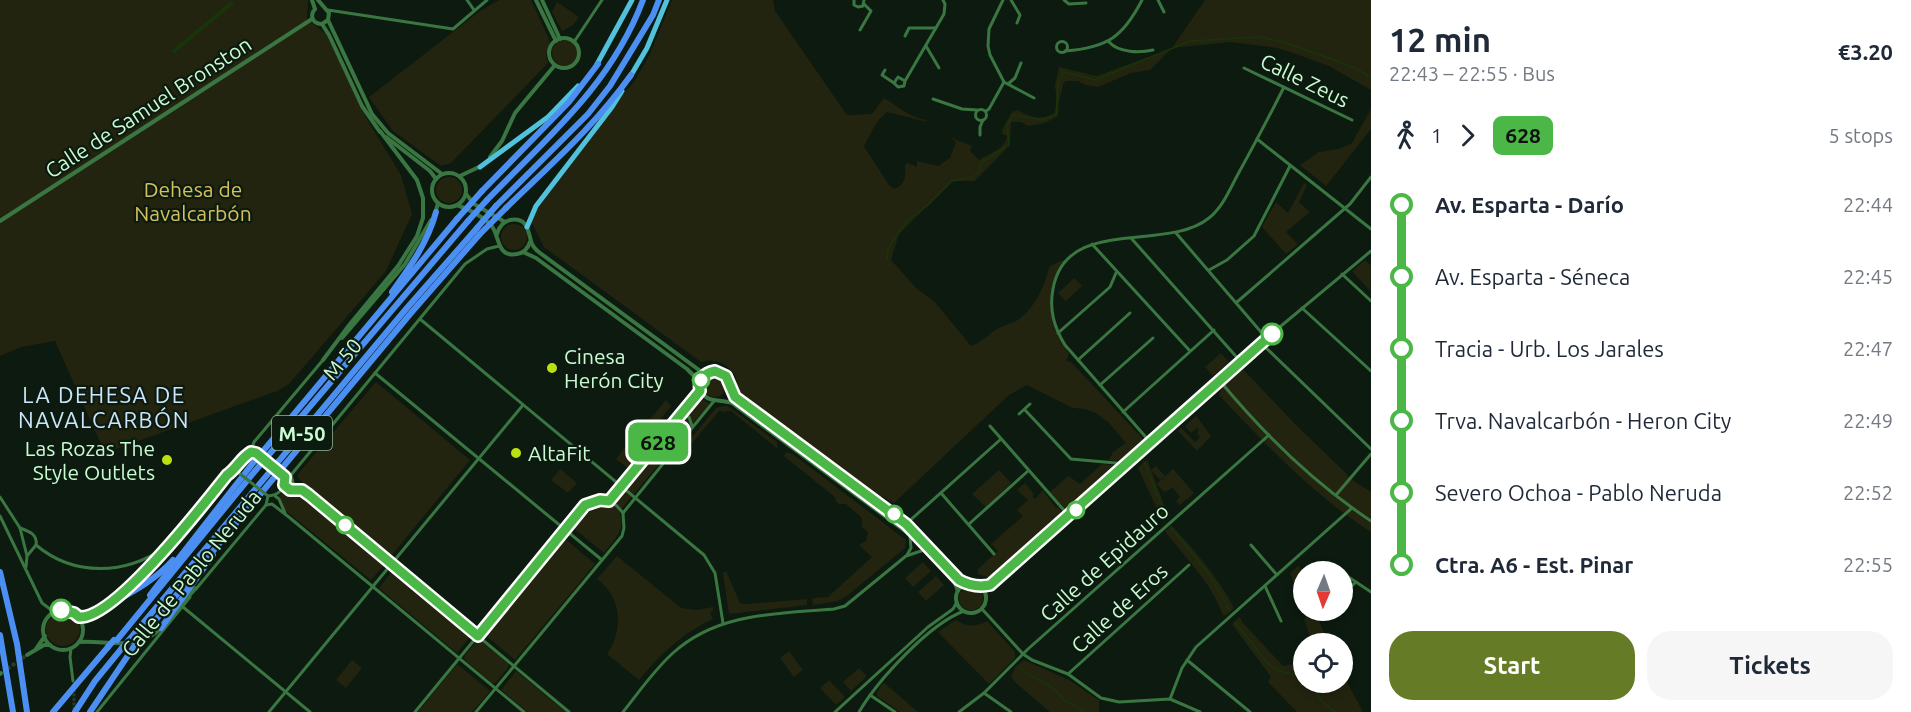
<!DOCTYPE html>
<html lang="en">
<head>
<meta charset="utf-8">
<style>
	:root { --surface:#fff; --page:#f6f6f7; --text:#1f2937; --muted:#747a83; --accent:#657b25 }
	body { margin:0; font-family:Ubuntu,sans-serif; background:var(--page); color:var(--text); height:100vh; display:flex; flex-direction:column; font-size:22px; white-space:nowrap }
	* { box-sizing:border-box; margin:0 }
	p { font-size:20px; color:var(--muted) }
	.icon { flex:none; width:33px; height:33px; fill:none; stroke:currentColor; stroke-width:2; stroke-linecap:round; stroke-linejoin:round }
	.map { position:relative; flex:1; overflow:hidden }
	.sheet { display:flex; flex-direction:column; background:var(--surface); width:540px }
	.sheet>* { flex:none }
	.badge { padding:0 12px; border-radius:9px; font-size:21px; line-height:39px }
	.needle { width:39px; rotate:182deg }
	.tools { position:absolute; left:1293px; top:561px; display:grid; gap:12px }
	.tools a { display:grid; place-items:center; width:60px; height:60px; border-radius:50%; background:var(--surface); box-shadow:0 3px 9px #0003; font-size:30px }
	.map>.badge { position:absolute; translate:-50% -50%; box-shadow:0 0 0 3px #fff }
	.legs { display:flex; align-items:center; gap:9px; height:66px; padding:0 18px; font-size:20px }
	.legs p { margin-inline-start:auto }
	.overview { display:flex; align-items:center; justify-content:space-between; height:102px; padding:0 18px }
	h1 { font-size:33px; font-weight:600; line-height:45px }
	.primary-button { display:flex; gap:12px; margin-top:auto; padding:12px 18px }
	.primary-button a { flex:1; height:69px; border-radius:24px; background:var(--accent); color:#fff; font-size:24px; font-weight:600; line-height:69px; text-align:center }
	.primary-button a+a { background:var(--page); color:var(--text) }
	ul { padding:0 18px; list-style:none }
	li { display:flex; align-items:center; gap:21px; height:72px; font-size:22px }
	li i { display:grid; place-items:center; width:9px; height:100%; margin:0 8px; background:currentColor }
	li i::after { content:''; width:15px; height:15px; margin:-8px; border:4px solid; border-radius:50%; background:var(--surface) }
	li p { margin-inline-start:auto }
	li:first-child i { background:linear-gradient(#0000 50%,currentColor 0) }
	li:last-child i { background:linear-gradient(currentColor 50%,#0000 0) }
	main { display:flex; flex:1; min-height:0 }
	.map>svg:first-child { display:block }
	.green { fill:#23240f }
	.lines { fill:none; stroke-linecap:round; stroke-linejoin:round }
	.stream { stroke:#17340b; stroke-width:1.5 }
	.canal { stroke:#17340b; stroke-width:4 }
	.minor-tunnel { stroke:#283c2c; stroke-width:3; stroke-dasharray:3 1.5; stroke-linecap:butt }
	.tertiary-tunnel { stroke:#283c2c; stroke-width:4; stroke-dasharray:4 2; stroke-linecap:butt }
	.minor { stroke:#3a7641; stroke-width:3 }
	.tertiary { stroke:#3a7641; stroke-width:4 }
	.trunk { stroke:#52c1dc; stroke-width:5 }
	.motorway { stroke:#4c8ff3; stroke-width:6 }
	.minor-bridge { stroke:#3a7641; stroke-width:3 }
	.motorway-bridge { stroke:#4c8ff3; stroke-width:6 }
	.line-1-casing { stroke:#fff; stroke-width:14 }
	.line-1 { stroke:#4ab747; stroke-width:9 }
	.stop-1-dot { fill:#fff; stroke:#4ab747; stroke-width:3 }
	.poi-dot { fill:#bbe00f; stroke:#0c1a0f; stroke-width:2 }
	.labels { text-anchor:middle; dominant-baseline:central; stroke-width:4.5; stroke-linejoin:round; paint-order:stroke }
	.shield { fill:#0c1a0f; stroke:#90b898; stroke-width:1.5 }
	.shield-label { font-size:20px; font-weight:bold; fill:#c9fbd2 }
	.street-label { font-size:21px; fill:#c9fbd2; stroke:#0c1a0f }
	.park-label { font-size:21px; fill:#d5c05b; stroke:#0c1a0f }
	.poi-label { font-size:21px; fill:#c9fbd2; stroke:#0c1a0f; text-anchor:start }
	.neighbourhood-label { font-size:22px; letter-spacing:1.5px; fill:#cbe6fb; stroke:#0c1a0f }
</style>
</head>
<body>
<main>
<div class="map">
<svg width="1371" height="712" viewBox="0 0 1371 712">
	<rect width="100%" height="100%" fill="#0c1a0f"/>
	<!-- green -->
	<g class="green">
		<polygon points="0,0 308,0 307,19 326,34 368,121 401,175 412,214 386,271 289,384 277,391 105,453 55,341 21,347 0,356"/>
		<polygon points="499,0 531,0 550,41 546,55 548,63 451,163 441,166 393,131 369,97 480,11"/>
		<path d="M672 0H773L775 11 847 115 872 114 884 98C899 107 911 119 929 120L923 121 887 112 877 122 864 146 889 185 894 189C907 184 905 175 905 164L908 163 917 167V161L938 166 950 158 956 142 947 134 954 139 972 146 970 151 979 160C989 153 1005 150 1007 136L1002 134V130L1012 112 1018 110C1031 118 1039 120 1054 114L1057 103 1055 85 1059 67 1097 76 1172 48 1205 0H1371V90L1329 66 1293 53 1277 48 1230 42 1172 48 1150 70 1131 73 1098 87 1085 85 1078 81H1066L1063 84 1059 102 1058 116 1045 123 1028 126 1021 122H1011L1010 145 1006 146 1005 150 975 181H952L899 234 891 260 917 289 934 301 971 346C982 342 987 336 995 330 1002 326 1011 324 1018 320 1033 310 1046 285 1049 267L1058 262 1070 258C1042 288 1051 321 1069 354L1066 361 1071 362 1146 442 1125 461 1109 460 1113 452 1126 443 1109 423 1098 414 1085 409 1073 408 1027 385 1009 395 894 503 874 492 746 397C734 387 740 388 735 376 729 363 714 358 701 362L544 247 533 225 529 221 531 215 612 107 634 82 649 56Z"/>
		<polygon points="557,2 579,17 573,25 562,31 552,12"/>
		<circle cx="565" cy="53" r="13"/>
		<polygon points="1371,109 1371,129 1326,186 1300,165 1319,152 1339,149 1352,143"/>
		<circle cx="449" cy="190" r="13"/>
		<polygon points="1304,183 1307,185 1299,202 1310,212 1286,232 1298,244 1286,254 1262,227 1276,202 1288,213"/>
		<circle cx="514" cy="237" r="13"/>
		<polygon points="1365,260 1371,266 1370,291 1352,271"/>
		<polygon points="1074,278 1082,286 1066,301 1058,293"/>
		<polygon points="1221,353 1229,362 1213,376 1205,367"/>
		<path d="M1240 366 1296 425 1354 481 1371 492V532C1313 495 1266 445 1219 395L1225 381Z"/>
		<circle cx="715" cy="386" r="11"/>
		<polygon points="376,382 470,460 391,556 298,478 298,474"/>
		<path d="M699 396 709 404 619 512C627 529 614 540 604 553L571 526C584 511 587 501 609 504Z"/>
		<polygon points="666,400 671,406 660,420 660,431 650,443 636,436"/>
		<polygon points="723,406 728,406 777,442 778,449 731,411 722,412 720,410 687,449 684,447 716,408"/>
		<polygon points="1196,416 1211,436 1197,451 1178,431 1181,428 1195,442 1200,437 1197,433 1199,430 1197,428 1191,433 1185,426"/>
		<polygon points="628,443 639,457 629,469 616,459"/>
		<polygon points="787,452 794,455 906,540 905,548 848,595 838,601 813,605 812,598 828,597 872,557 859,545 866,541 868,532 862,527 862,518 846,504 839,504 835,500 836,498 784,456"/>
		<polygon points="1147,459 1151,470 1156,466 1165,476 1160,480 1151,470 1168,516 1163,522 1138,468"/>
		<polygon points="1102,464 1120,466 1069,513 1050,492 1068,476 1080,484"/>
		<polygon points="560,469 577,483 568,493 551,480"/>
		<polygon points="1173,469 1194,493 1180,505 1176,501 1180,497 1173,488 1164,492 1157,484"/>
		<polygon points="999,470 1011,483 986,507 972,494"/>
		<polygon points="1025,483 1034,494 1032,496 1035,499 1043,490 1056,508 1058,507 1062,513 1062,517 991,581 987,577 978,574 978,569 998,551 991,544 1023,516 1017,510 1028,500 1017,490"/>
		<path d="M285 489C292 494 301 493 309 498L385 564 371 580 285 510 279 496Z"/>
		<path d="M1172 526C1195 551 1218 577 1234 608L1226 615H1223C1211 582 1186 559 1165 531Z"/>
		<polygon points="563,537 595,564 515,660 483,633"/>
		<path d="M617 556 681 608 696 610 713 607V611L710 612 713 619C681 634 661 654 639 680L607 654C624 630 622 597 597 579Z"/>
		<polygon points="923,562 931,571 913,587 905,578"/>
		<polygon points="1299,565 1303,579 1303,609 1290,573"/>
		<polygon points="394,569 472,634 457,653 379,588"/>
		<polygon points="726,571 740,603 745,604 807,599 807,605 729,614 723,573"/>
		<polygon points="936,576 944,585 926,601 918,592"/>
		<circle cx="971" cy="598" r="12"/>
		<polygon points="1304,611 1315,611 1328,643 1312,643 1304,619 1306,618"/>
		<circle cx="63" cy="629" r="17"/>
		<polygon points="1240,617 1243,623 1283,666 1303,662 1304,682 1342,682 1343,675 1363,712 1297,712 1268,682 1271,677 1232,624"/>
		<path d="M956 620C965 627 977 627 987 621L1015 652V658L989 684 938 632Z"/>
		<polygon points="477,641 482,642 509,664 508,668 495,683 492,683 464,659 465,655"/>
		<polygon points="789,651 803,670 794,677 780,658"/>
		<polygon points="352,660 362,668 346,688 336,680"/>
		<polygon points="1024,660 1069,680 1099,700 1099,712 1050,712 1017,684 1011,677 1016,666"/>
		<polygon points="457,664 490,691 472,712 418,712"/>
		<polygon points="859,668 867,676 851,691 843,682"/>
		<polygon points="516,671 566,712 528,712 501,690"/>
		<polygon points="829,680 845,697 836,705 820,688"/>
		<polygon points="883,683 884,683 918,712 900,712 877,696 877,692"/>
	</g>
	<g class="lines">
		<!-- stream -->
		<g class="stream">
			<path d="M887 260 888 250 895 237 908 220 927 206 952 181 972 177 978 173 981 163 1009 145 1007 125 1013 115 1042 120 1056 114C1058 101 1055 83 1064 72L1095 80 1190 41 1260 37 1283 42 1329 58 1357 69 1371 78"/>
			<polyline points="1144,462 1167,518"/>
			<path d="M1170 527C1193 553 1215 580 1230 611"/>
			<polyline points="1235,622 1269,665 1277,670 1304,678"/>
			<polyline points="1018,667 1031,676 1053,688 1065,701 1073,704 1084,712"/>
			<polyline points="1309,682 1322,701 1335,712"/>
		</g>
		<!-- canal -->
		<polyline class="canal" points="174,51 232,3"/>
		<!-- minor-tunnel -->
		<polyline class="minor-tunnel" points="74,710 74,690"/>
		<!-- tertiary-tunnel -->
		<polyline class="tertiary-tunnel" points="7,669 27,655"/>
		<!-- minor -->
		<g class="minor">
			<polyline points="467,0 474,10"/>
			<polyline points="854,0 854,5 858,7 863,6 864,0"/>
			<polyline points="1003,0 989,29 988,46 990,55 1004,82 1034,98"/>
			<polyline points="1011,0 1020,15 1017,23"/>
			<polyline points="1064,0 1069,4 1086,3"/>
			<polyline points="1158,0 1164,12"/>
			<polyline points="328,10 453,29 487,0"/>
			<polyline points="860,30 871,11 864,4"/>
			<polyline points="905,36 909,28 936,28"/>
			<circle cx="1062" cy="47" r="5.5"/>
			<polyline points="574,42 602,0"/>
			<path d="M1109 42C1119 53 1140 53 1153 50"/>
			<polyline points="926,46 939,68"/>
			<path d="M1065 51C1107 48 1123 37 1142 0"/>
			<polyline points="1244,68 1352,120"/>
			<polyline points="885,70 882,75 894,83"/>
			<polyline points="905,81 898,77 894,83 898,87 904,86 905,81 944,14 945,4 943,0"/>
			<polyline points="1008,84 1015,78 1021,63"/>
			<polyline points="933,99 962,109 977,110"/>
			<circle cx="981" cy="115" r="5.5"/>
			<polyline points="986,111 989,109 1004,82"/>
			<polyline points="980,135 980,127 983,120"/>
			<polyline points="1257,139 1371,229"/>
			<polyline points="1176,233 1267,339"/>
			<polyline points="1131,238 1241,362"/>
			<polyline points="1092,244 1190,351"/>
			<polyline points="1209,270 1227,260 1254,236 1290,166"/>
			<polyline points="1342,274 1371,301"/>
			<polyline points="1237,302 1350,204 1371,177"/>
			<polyline points="1302,308 1371,371"/>
			<polyline points="420,319 704,555 715,573 723,623"/>
			<polyline points="1058,333 1110,287 1116,273"/>
			<polyline points="1262,344 1371,449"/>
			<polyline points="1078,360 1130,313"/>
			<polyline points="375,373 602,560"/>
			<path d="M1220 381C1263 433 1314 483 1371 521"/>
			<polyline points="1100,385 1153,338"/>
			<polyline points="1025,410 1071,459 1127,464"/>
			<polyline points="1123,412 1214,330"/>
			<polyline points="1019,414 1030,404"/>
			<polyline points="680,416 689,417 692,426"/>
			<polyline points="990,426 1069,516"/>
			<path d="M1151 443 1065 345C1054 327 1049 310 1053 289 1066 215 1166 253 1209 218 1222 208 1229 191 1237 176 1253 147 1269 117 1284 87"/>
			<polyline points="655,444 659,454 669,456"/>
			<polyline points="291,475 294,486 309,495 569,712"/>
			<polyline points="284,485 290,490 300,490"/>
			<polyline points="941,493 994,554"/>
			<polyline points="1336,495 1371,454"/>
			<polyline points="275,496 279,499 285,513"/>
			<polyline points="0,497 20,528 27,556"/>
			<polyline points="609,501 617,506 623,513"/>
			<polyline points="266,505 272,504 290,518 524,712"/>
			<polyline points="0,516 42,603 54,612"/>
			<polyline points="906,524 1001,439"/>
			<polyline points="969,524 1028,471"/>
			<path d="M20 528C28 531 38 534 36 545 74 577 126 575 165 547"/>
			<polyline points="1251,545 1277,575"/>
			<polyline points="907,555 911,548 910,536"/>
			<polyline points="26,567 27,556 36,545"/>
			<polyline points="1347,576 1371,592"/>
			<polyline points="1265,586 1281,621"/>
			<polyline points="981,587 993,584 1275,331 1371,251"/>
			<path d="M196 589 266 505 268 496C280 495 284 489 285 477L291 475 465 264 487 249 499 246"/>
			<polyline points="1342,594 1356,582"/>
			<path d="M110 601C157 568 191 519 227 475 239 467 234 467 241 459 249 450 249 457 254 442L323 360"/>
			<polyline points="183,607 310,712"/>
			<polyline points="982,609 1023,654 1032,660 1068,674 1101,698 1119,702 1170,699 1200,712"/>
			<polyline points="79,617 88,616 98,611"/>
			<polyline points="71,648 70,657 73,681"/>
			<polyline points="1187,660 1250,712"/>
			<polyline points="1068,674 1189,565"/>
			<polyline points="984,693 1011,712"/>
			<polyline points="870,695 895,712"/>
			<polyline points="1170,699 1182,668 1196,647 1352,508"/>
			<polyline points="97,712 190,597"/>
			<polyline points="269,712 523,405"/>
			<polyline points="415,712 585,505 600,500 609,501 700,391"/>
			<polyline points="476,712 622,536 624,528 623,513 714,401"/>
			<path d="M623 712C639 692 654 670 673 653 718 612 777 614 834 609L845 606 906 556 924 550"/>
			<polyline points="835,712 928,627 953,609 957,602"/>
			<path d="M859 712C878 680 929 624 964 611"/>
			<polyline points="959,712 984,693 1028,649 1269,435"/>
		</g>
		<!-- tertiary -->
		<g class="tertiary">
			<polyline points="312,0 315,9"/>
			<polyline points="318,0 329,13 328,20 322,24"/>
			<polyline points="536,0 556,41"/>
			<polyline points="542,0 560,39"/>
			<path d="M315 9C309 16 313 24 322 24L329 35 362 106 380 132"/>
			<polyline points="328,20 372,114 388,133 442,174"/>
			<circle cx="564" cy="53" r="15"/>
			<polyline points="386,137 430,171 436,179"/>
			<polyline points="490,157 502,141 515,113 555,65"/>
			<circle cx="449" cy="190" r="17"/>
			<polyline points="460,176 481,166"/>
			<polyline points="466,194 474,204 505,222"/>
			<path d="M457 205C468 209 482 216 491 225 500 235 496 258 517 254 524 253 528 248 530 242"/>
			<polyline points="435,214 438,203"/>
			<polyline points="0,221 312,19"/>
			<path d="M497 234C499 227 502 222 510 220 527 217 528 230 531 241 532 246 536 250 540 253L699 370 706 373"/>
			<polyline points="523,252 536,258 687,369 700,382"/>
			<polyline points="342,338 405,264 431,220"/>
			<polyline points="323,360 350,324 398,266 417,236 423,218 423,198 417,180 380,131"/>
			<circle cx="971" cy="598" r="15"/>
			<path d="M958 591 955 583 909 534 732 403C719 398 706 405 700 388L703 376 715 371C730 373 727 385 734 397L906 524 959 580 966 585"/>
			<polyline points="177,609 196,588"/>
			<circle cx="63" cy="630" r="20"/>
			<path d="M79 642C108 640 137 652 161 628"/>
			<polyline points="36,649 45,636"/>
			<polyline points="27,655 44,645 50,645"/>
			<polyline points="0,674 1,673"/>
		</g>
		<!-- trunk -->
		<g class="trunk">
			<polyline points="596,66 632,0"/>
			<polyline points="630,77 647,48 667,0"/>
			<polyline points="480,167 548,117 578,86"/>
			<polyline points="527,227 536,206 612,107 622,91"/>
		</g>
		<!-- motorway -->
		<g class="motorway">
			<polyline points="482,191 569,102 598,64"/>
			<path d="M487 200C549 136 611 85 643 0"/>
			<polyline points="496,206 588,114 610,86 653,15 659,0"/>
			<path d="M506 208C551 164 594 127 631 75"/>
			<path d="M392 292C410 267 428 242 436 212"/>
			<polyline points="0,572 17,644 27,712"/>
			<polyline points="150,595 253,463 457,219"/>
			<path d="M98 611C124 596 153 583 173 560"/>
			<polyline points="161,628 213,555"/>
			<polyline points="144,634 411,313 479,235"/>
			<polyline points="0,635 13,712"/>
			<polyline points="117,640 255,471 468,221"/>
			<polyline points="129,640 406,309 477,228"/>
			<polyline points="53,712 108,647"/>
			<polyline points="75,712 95,681 122,648"/>
			<polyline points="90,712 133,648"/>
		</g>
		<!-- minor-bridge -->
		<g class="minor-bridge">
			<polyline points="251,452 256,453 285,477"/>
			<polyline points="237,469 239,473 268,496"/>
		</g>
		<!-- motorway-bridge -->
		<g class="motorway-bridge">
			<polyline points="457,219 482,191"/>
			<polyline points="468,221 487,200"/>
			<polyline points="477,228 496,206"/>
			<polyline points="479,235 506,208"/>
			<polyline points="108,647 114,640"/>
			<polyline points="122,648 129,640"/>
			<polyline points="133,648 144,634"/>
		</g>
	</g>
	<g class="lines">
		<defs>
			<path id="line-1" d="M61 610 74 613 79 617C114 620 204 504 227 475 237 468 240 459 251 452L256 453 285 477 284 485 290 490H302L309 495 478 636 585 505 600 500 609 501 700 391C698 380 704 373 715 371L726 376 735 397 906 524 959 580C968 585 980 587 990 585L1272 334"/>
		</defs>
		<!-- line-1 casing -->
		<use href="#line-1" class="line-1-casing"/>
		<!-- line-1 -->
		<use href="#line-1" class="line-1"/>
	</g>
	<!-- markers -->
	<g class="stop-1-dot">
		<circle cx="1272" cy="334" r="10"/>
		<circle cx="701" cy="380" r="8"/>
		<circle cx="1076" cy="510" r="8"/>
		<circle cx="894" cy="514" r="8"/>
		<circle cx="345" cy="525" r="8"/>
		<circle cx="61" cy="610" r="10"/>
	</g>
	<g class="poi-dot">
		<circle cx="552" cy="368" r="6"/>
		<circle cx="516" cy="453" r="6"/>
		<circle cx="167" cy="460" r="6"/>
	</g>
	<g class="labels">
		<!-- shield labels -->
		<rect class="shield" x="272" y="416" width="60" height="34" rx="4.5"/>
		<g class="shield-label">
			<text x="302" y="433">M-50</text>
		</g>
		<!-- street labels -->
		<g class="street-label">
			<text transform="translate(1305 80) rotate(26)">Calle Zeus</text>
			<text transform="translate(148 107) rotate(-33)">Calle de Samuel Bronston</text>
			<text transform="translate(342 359) rotate(-50)">M 50</text>
			<text transform="translate(1104 562) rotate(-42)">Calle de Epidauro</text>
			<text transform="translate(191 573) rotate(-51)">Calle de Pablo Neruda</text>
			<text transform="translate(1119 608) rotate(-42)">Calle de Eros</text>
		</g>
		<!-- park labels -->
		<g class="park-label">
			<text x="193" y="189">Dehesa de<tspan x="193" dy="24">Navalcarbón</tspan></text>
		</g>
		<!-- poi labels -->
		<g class="poi-label">
			<text x="564" y="356">Cinesa<tspan x="564" dy="24">Herón City</tspan></text>
			<text x="155" y="448" text-anchor="end">Las Rozas The<tspan x="155" dy="24">Style Outlets</tspan></text>
			<text x="528" y="453">AltaFit</text>
		</g>
		<!-- neighbourhood labels -->
		<g class="neighbourhood-label">
			<text x="104" y="394">LA DEHESA DE<tspan x="104" dy="25">NAVALCARBÓN</tspan></text>
		</g>
	</g>
</svg>
<div class="tools">
<a><svg class="needle" viewBox="-14 -14 28 28"><path d="M0-13l5 13h-10z" fill="#e53935"/><path d="M0 13l5-13h-10z" fill="#747a83"/></svg></a>
<a><svg class="icon" aria-label="locate" viewBox="0 0 24 24"><circle cx="12" cy="12" r="6"/><path d="M12 2v4M12 18v4M2 12h4M18 12h4"/></svg></a>
</div>
<b class="badge" style="left:658px;top:442px;background:#4ab747;color:#111">628</b>
</div>
<section class="sheet">
<div class="overview"><div><h1>12 min</h1><p>22:43 – 22:55 · Bus</p></div><b>€3.20</b></div>
<div class="legs"><svg class="icon" aria-label="walk" viewBox="0 0 24 24"><circle cx="13" cy="4" r="2"/><path d="M13 8l-2 6 4 7M11 14l-3 7M7 12l3-4h3l4 4"/></svg>1<svg class="icon" aria-label="forward" viewBox="0 0 24 24"><path d="M9 5l7 7-7 7"/></svg><b class="badge" style="background:#4ab747;color:#111">628</b><p>5 stops</p></div>
<ul>
<li><i style="color:#4ab747"></i><b>Av. Esparta - Darío</b><p>22:44</p></li>
<li><i style="color:#4ab747"></i><span>Av. Esparta - Séneca</span><p>22:45</p></li>
<li><i style="color:#4ab747"></i><span>Tracia - Urb. Los Jarales</span><p>22:47</p></li>
<li><i style="color:#4ab747"></i><span>Trva. Navalcarbón - Heron City</span><p>22:49</p></li>
<li><i style="color:#4ab747"></i><span>Severo Ochoa - Pablo Neruda</span><p>22:52</p></li>
<li><i style="color:#4ab747"></i><b>Ctra. A6 - Est. Pinar</b><p>22:55</p></li>
</ul>
<div class="primary-button"><a>Start</a><a>Tickets</a></div>
</section>
</main>
</body>
</html>
